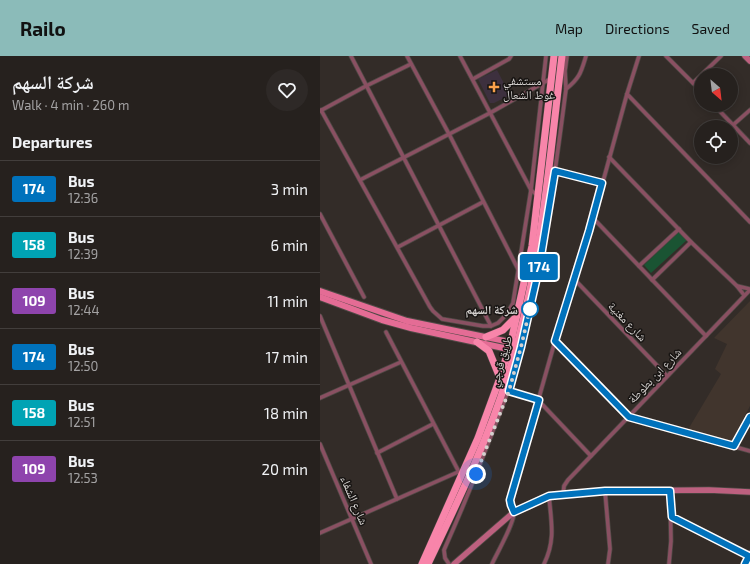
<!DOCTYPE html>
<html lang="en">
<head>
<meta charset="utf-8">
<style>
	:root { --surface:#26211e; --page:#2e2927; --text:#f1f3f6; --muted:#a4a3a4; --line:#423e3c; --accent:#8bbbb9 }
	body { margin:0; font-family:"Exo 2","Noto Naskh Arabic",sans-serif; background:var(--page); color:var(--text); height:100vh; display:flex; flex-direction:column; font-size:15px; white-space:nowrap }
	* { box-sizing:border-box; margin:0 }
	p { font-size:13px; color:var(--muted) }
	.icon { flex:none; width:22px; height:22px; fill:none; stroke:currentColor; stroke-width:2; stroke-linecap:round; stroke-linejoin:round }
	.map { position:relative; flex:1; overflow:hidden }
	.drawer { display:flex; flex-direction:column; background:var(--surface); width:320px }
	.drawer>* { flex:none }
	.badge { padding:0 8px; border-radius:3px; font-size:14px; line-height:26px }
	.needle { width:26px; rotate:152deg }
	.controls { position:absolute; left:374px; top:12px; display:grid; gap:8px }
	.controls a { display:grid; place-items:center; width:44px; height:44px; border-radius:50%; background:var(--surface); box-shadow:0 2px 10px #0003,0 0 0 1px var(--line); font-size:20px }
	.you { position:absolute; width:20px; height:20px; margin:-10px; border:3px solid #fff; border-radius:50%; background:#1a73e8; box-shadow:0 0 0 6px #1a73e833 }
	.map>.badge { position:absolute; translate:-50% -50%; box-shadow:0 0 0 2px #fff }
	h2 { padding:0 12px; font-size:15px; line-height:36px }
	.round { display:grid; place-items:center; flex:none; width:42px; height:42px; border-radius:21px; background:var(--page) }
	.headline { display:flex; align-items:center; justify-content:space-between; height:68px; padding:0 12px }
	h1 { font-size:19px; font-weight:600; line-height:30px }
	ul { padding:0; list-style:none }
	li { display:flex; align-items:center; gap:12px; height:56px; padding:0 12px; border-top:1px solid var(--line) }
	li div { flex:1 }
	li b { display:block; font-size:15px }
	li em { font-style:normal }
	li .badge { min-width:44px; font-weight:700; text-align:center }
	header { display:flex; align-items:center; gap:24px; box-sizing:border-box; height:56px; padding:0 20px; background:var(--accent); color:#111 }
	header strong { font-size:19px }
	nav { display:flex; gap:22px; margin-inline-start:auto; font-size:14px }
	main { display:flex; flex:1; min-height:0 }
	.map>svg:first-child { display:block }
	.built { fill:#41352d }
	.medical { fill:#3d303e }
	.green { fill:#1a5433 }
	.lines { fill:none; stroke-linecap:round; stroke-linejoin:round }
	.street-casing { stroke:#504a46; stroke-width:5 }
	.secondary-casing { stroke:#504a46; stroke-width:7 }
	.primary-casing { stroke:#504a46; stroke-width:8 }
	.highway-casing { stroke:#504a46; stroke-width:8 }
	.street { stroke:#8a5062; stroke-width:3.5 }
	.secondary { stroke:#bd607f; stroke-width:5.5 }
	.primary { stroke:#e46c95; stroke-width:6 }
	.highway { stroke:#f885aa; stroke-width:7 }
	.line-casing { stroke:#fff; stroke-width:9 }
	.line { stroke:#0072bc; stroke-width:6 }
	.walk { stroke:#d5d1cf; stroke-width:4; stroke-dasharray:0 7.2 }
	.poi-dot { fill:#f8a14a; stroke:#181513; stroke-width:1.5 }
	.stop-dot { fill:#fff; stroke:#0072bc; stroke-width:2 }
	.labels { text-anchor:middle; dominant-baseline:central; stroke-width:3; stroke-linejoin:round; paint-order:stroke }
	.poi-label { font-size:12px; fill:#d5d1cf; stroke:#181513; text-anchor:start }
	.stop-label { font-size:12px; font-weight:bold; fill:#d5d1cf; stroke:#181513; text-anchor:end }
	.street-label { font-size:12px; fill:#d5d1cf; stroke:#181513 }
</style>
</head>
<body>
<header>
<strong>Railo</strong>
<nav><a>Map</a><a>Directions</a><a>Saved</a></nav>
</header>
<main>
<section class="drawer">
<div class="headline"><div><h1>شركة السهم</h1><p>Walk · 4 min · 260 m</p></div><a class="round"><svg class="icon" aria-label="heart" viewBox="0 0 24 24"><path d="M12 20l-8-8c-3-5 5-10 8-4 3-6 11-1 8 4z"/></svg></a></div>
<h2>Departures</h2>
<ul>
<li><span class="badge" style="background:#0072bc;color:#fff">174</span><div><b>Bus</b><p>12:36</p></div><em>3 min</em></li>
<li><span class="badge" style="background:#00a3b4;color:#fff">158</span><div><b>Bus</b><p>12:39</p></div><em>6 min</em></li>
<li><span class="badge" style="background:#8e44ad;color:#fff">109</span><div><b>Bus</b><p>12:44</p></div><em>11 min</em></li>
<li><span class="badge" style="background:#0072bc;color:#fff">174</span><div><b>Bus</b><p>12:50</p></div><em>17 min</em></li>
<li><span class="badge" style="background:#00a3b4;color:#fff">158</span><div><b>Bus</b><p>12:51</p></div><em>18 min</em></li>
<li><span class="badge" style="background:#8e44ad;color:#fff">109</span><div><b>Bus</b><p>12:53</p></div><em>20 min</em></li>
</ul>
</section>
<div class="map">
<svg width="430" height="508" viewBox="0 0 430 508">
	<rect width="100%" height="100%" fill="#332c28"/>
	<!-- built -->
	<polygon class="built" points="430,245 430,350 411,386 366,377 401,318 395,313 407,288 394,282"/>
	<!-- medical -->
	<polygon class="medical" points="177,14 190,39 174,47 170,47 158,23"/>
	<!-- green -->
	<polygon class="green" points="359,176 367,184 331,217 324,209"/>
	<g class="lines">
		<defs>
			<g id="street">
				<polyline points="31,0 171,270"/>
				<polyline points="87,0 129,78 198,213"/>
				<polyline points="140,0 211,134 226,0"/>
				<polyline points="346,0 381,35"/>
				<polyline points="153,23 189,3 191,0"/>
				<polyline points="373,27 401,0"/>
				<polyline points="246,33 245,15 247,0"/>
				<polyline points="307,38 430,166"/>
				<polyline points="394,49 430,87"/>
				<polyline points="1,54 110,251 113,255 122,263 163,270 171,270 178,267 187,258 193,247 211,134 217,139"/>
				<polyline points="0,55 46,30 91,8"/>
				<polyline points="413,69 430,54"/>
				<polyline points="289,101 371,186 417,230"/>
				<polyline points="234,115 282,127"/>
				<polyline points="40,124 170,57 230,23"/>
				<polyline points="0,158 44,241"/>
				<polyline points="273,162 386,280"/>
				<polyline points="78,191 163,146"/>
				<polyline points="319,210 359,173"/>
				<polyline points="255,224 347,320"/>
				<polyline points="332,224 371,186"/>
				<polyline points="424,239 417,230 430,233"/>
				<polyline points="0,260 77,443"/>
				<polyline points="66,276 141,420"/>
				<polyline points="235,285 309,361 430,395"/>
				<polyline points="189,335 219,345 271,400"/>
				<polyline points="0,342 81,306"/>
				<polyline points="0,388 51,508"/>
				<polyline points="414,390 430,361"/>
				<polyline points="57,397 113,368"/>
				<polyline points="285,435 290,493 288,508"/>
				<polyline points="243,440 244,430 248,424 430,234"/>
				<polyline points="351,461 429,500"/>
				<polyline points="0,477 138,416"/>
				<path d="M129 508 125 502 124 494C140 458 155 422 169 385 181 354 193 324 201 291 223 207 235 119 246 33 260 22 261 16 266 0"/>
				<path d="M172 508C177 497 195 466 194 456 193 451 191 448 190 444L235 285 273 162 307 38 319 0"/>
				<path d="M224 508C236 484 231 465 229 440"/>
				<polyline points="349,508 351,485 350,435"/>
			</g>
			<g id="secondary">
				<polyline points="425,0 430,5"/>
				<polyline points="134,508 194,456 229,440 285,435 389,434 430,436"/>
			</g>
			<g id="primary">
				<polyline points="0,235 87,265 195,287"/>
				<polyline points="0,241 62,264 91,272 193,294"/>
				<polyline points="425,508 430,498"/>
			</g>
			<g id="highway">
				<polyline points="166,281 183,274 196,261"/>
				<polyline points="157,286 169,295 180,322"/>
				<polyline points="102,508 158,382 180,322 191,286 212,190 234,0"/>
				<path d="M108 508C137 447 167 386 187 322 221 218 229 107 242 0"/>
			</g>
		</defs>
		<!-- street casing -->
		<use href="#street" class="street-casing"/>
		<!-- secondary casing -->
		<use href="#secondary" class="secondary-casing"/>
		<!-- primary casing -->
		<use href="#primary" class="primary-casing"/>
		<!-- highway casing -->
		<use href="#highway" class="highway-casing"/>
		<!-- street -->
		<use href="#street" class="street"/>
		<!-- secondary -->
		<use href="#secondary" class="secondary"/>
		<!-- primary -->
		<use href="#primary" class="primary"/>
		<!-- highway -->
		<use href="#highway" class="highway"/>
	</g>
	<g class="lines">
		<defs>
			<polyline id="line" points="425,508 429,500 352,461 350,435 285,435 229,440 194,456 191,449 190,444 219,344 189,335 201,291 219,212 235,115 282,127 269,175 235,285 309,361 414,390 430,361"/>
		</defs>
		<!-- line casing -->
		<use href="#line" class="line-casing"/>
		<!-- line -->
		<use href="#line" class="line"/>
		<!-- walk -->
		<polyline class="walk" points="156,418 189,335 201,291 210,252 210,253"/>
	</g>
	<!-- markers -->
	<path class="poi-dot" d="M172 25h4v4h4v4h-4v4h-4v-4h-4v-4h4z"/>
	<circle class="stop-dot" cx="210" cy="253" r="8"/>
	<g class="labels">
		<!-- poi labels -->
		<g class="poi-label">
			<text x="183" y="24">مستشفي<tspan x="183" dy="14">غوط الشعال</tspan></text>
		</g>
		<!-- stop labels -->
		<g class="stop-label">
			<text x="198" y="253">شركة السهم</text>
		</g>
		<!-- street labels -->
		<g class="street-label">
			<text transform="translate(308 265) rotate(46)">شارع مغنية</text>
			<text transform="translate(180 305) rotate(-74)">طريق قرجي</text>
			<text transform="translate(334 319) rotate(-46)">شارع ابن بطوطة</text>
			<text transform="translate(35 444) rotate(67)">شارع الشفاء</text>
		</g>
	</g>
</svg>
<div class="controls">
<a><svg class="needle" viewBox="-14 -14 28 28"><path d="M0-13l5 13h-10z" fill="#e53935"/><path d="M0 13l5-13h-10z" fill="#a4a3a4"/></svg></a>
<a><svg class="icon" aria-label="locate" viewBox="0 0 24 24"><circle cx="12" cy="12" r="6"/><path d="M12 2v4M12 18v4M2 12h4M18 12h4"/></svg></a>
</div>
<div class="you" style="left:156px;top:418px"></div>
<b class="badge" style="left:219px;top:211px;background:#0072bc;color:#fff">174</b>
</div>
</main>
</body>
</html>
